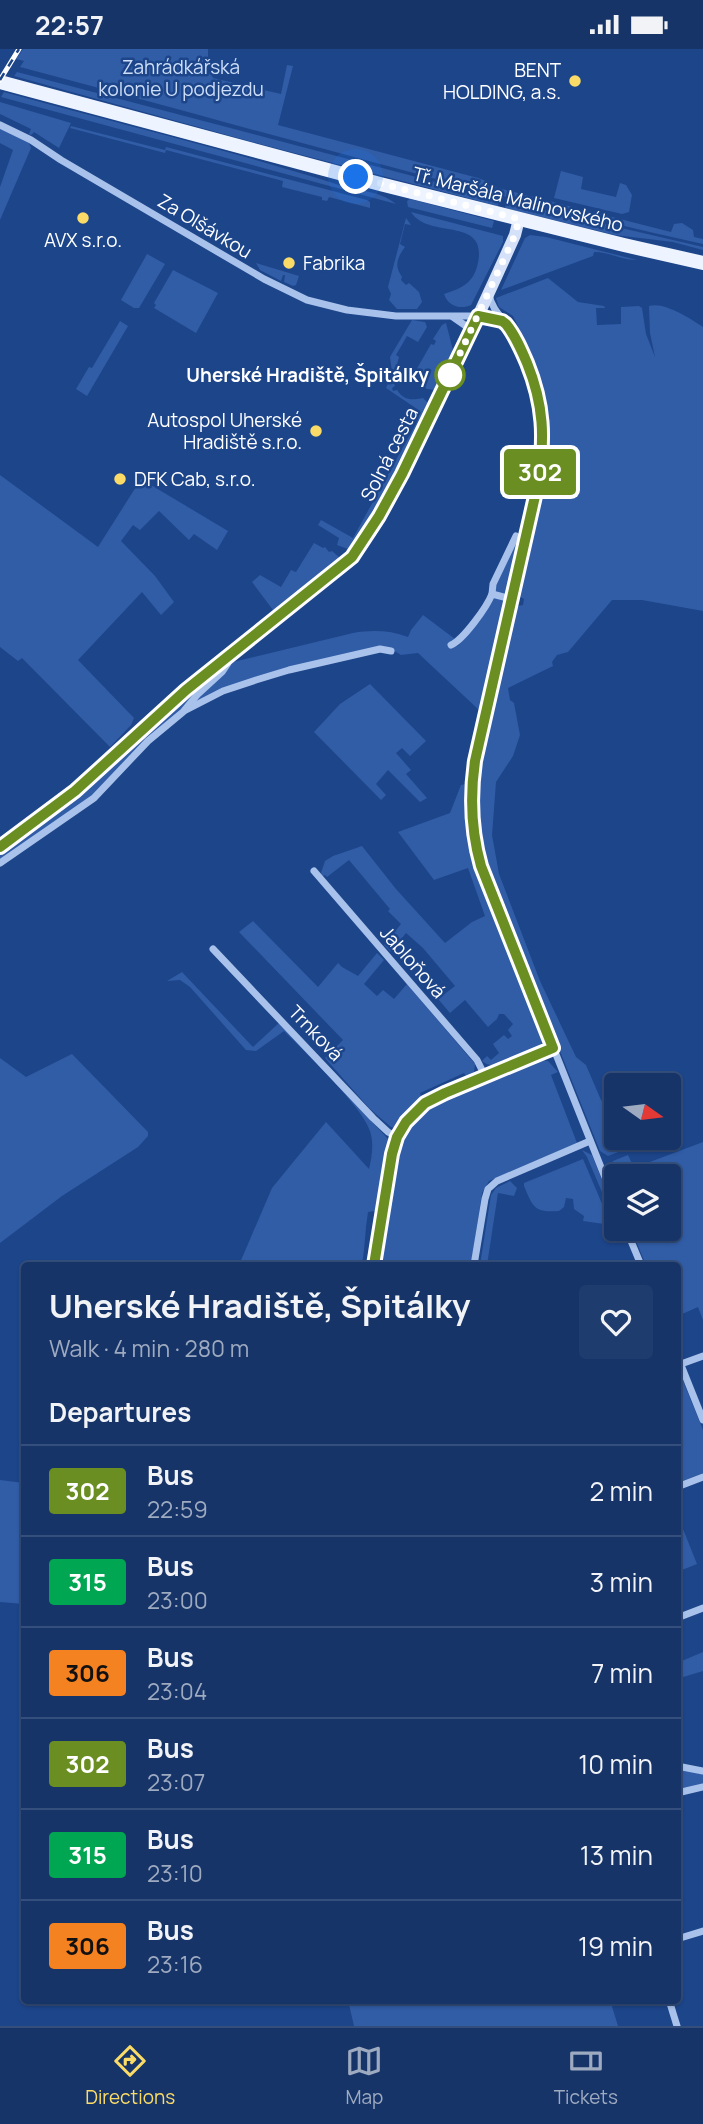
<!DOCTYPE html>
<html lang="en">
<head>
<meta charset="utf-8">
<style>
	:root { --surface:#163468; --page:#1f3c6e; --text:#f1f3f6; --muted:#9eaac0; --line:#354f7c; --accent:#fbdb67 }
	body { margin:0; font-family:Manrope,sans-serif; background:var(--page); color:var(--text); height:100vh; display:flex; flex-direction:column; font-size:26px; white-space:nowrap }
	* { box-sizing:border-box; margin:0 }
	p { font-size:23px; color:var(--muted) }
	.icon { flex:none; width:38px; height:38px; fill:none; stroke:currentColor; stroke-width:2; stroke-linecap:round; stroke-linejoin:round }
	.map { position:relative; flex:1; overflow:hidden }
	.drawer { position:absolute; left:21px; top:1213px; width:660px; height:742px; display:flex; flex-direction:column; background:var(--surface); border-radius:7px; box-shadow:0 2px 5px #0004,0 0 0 2px var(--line) }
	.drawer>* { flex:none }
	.badge { padding:0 14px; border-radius:5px; font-size:24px; line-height:46px }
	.needle { width:46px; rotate:104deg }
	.buttons { position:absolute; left:604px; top:1024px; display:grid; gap:14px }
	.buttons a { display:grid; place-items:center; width:77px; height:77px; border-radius:7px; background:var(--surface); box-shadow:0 2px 5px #0004,0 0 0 2px var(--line); font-size:35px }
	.you { position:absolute; width:35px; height:35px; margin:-18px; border:5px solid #fff; border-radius:50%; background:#1a73e8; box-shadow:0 0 0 10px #1a73e833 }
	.map>.badge { position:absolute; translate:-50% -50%; box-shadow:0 0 0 4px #fff }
	h2 { padding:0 28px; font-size:26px; line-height:63px }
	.round { display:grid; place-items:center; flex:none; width:74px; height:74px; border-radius:7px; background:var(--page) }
	.overview { display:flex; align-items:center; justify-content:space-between; height:119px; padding:0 28px }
	h1 { font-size:33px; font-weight:700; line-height:52px }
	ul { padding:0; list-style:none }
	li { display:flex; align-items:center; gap:21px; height:91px; padding:0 28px; border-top:2px solid var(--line) }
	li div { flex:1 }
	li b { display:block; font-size:26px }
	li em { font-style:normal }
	li .badge { min-width:77px; font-weight:700; text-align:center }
	.status { display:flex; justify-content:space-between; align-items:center; height:49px; padding:0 35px; background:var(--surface); direction:ltr }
	.status svg { height:19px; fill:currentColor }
	.menu { display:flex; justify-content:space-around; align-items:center; height:98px; border-top:2px solid var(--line); background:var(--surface); font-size:19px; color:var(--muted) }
	.menu a { display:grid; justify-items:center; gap:4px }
	.menu .selected { color:var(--accent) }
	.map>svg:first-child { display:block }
	.green { fill:#315da7 }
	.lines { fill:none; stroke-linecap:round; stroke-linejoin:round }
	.street { stroke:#a8c2ec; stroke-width:7 }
	.secondary { stroke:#d4e1f9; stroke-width:12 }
	.primary { stroke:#edf3ff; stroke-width:14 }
	.rail-casing { stroke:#fff; stroke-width:5 }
	.rail { stroke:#1d458a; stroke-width:2.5; stroke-dasharray:8; stroke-linecap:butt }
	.line-casing { stroke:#fff; stroke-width:16 }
	.line { stroke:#6b8e23; stroke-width:10 }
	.walk { stroke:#fff; stroke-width:7; stroke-dasharray:0 12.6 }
	.poi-dot { fill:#fbdb67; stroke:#1d458a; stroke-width:2.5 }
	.stop-dot { fill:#fff; stroke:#6b8e23; stroke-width:3.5 }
	.labels { text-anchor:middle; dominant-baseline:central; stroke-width:5; stroke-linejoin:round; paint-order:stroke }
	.park-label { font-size:19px; fill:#cddef9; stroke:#1d458a }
	.poi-label { font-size:19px; fill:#fff; stroke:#1d458a; text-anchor:end }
	.street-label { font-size:19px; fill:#fff; stroke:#1d458a }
	.stop-label { font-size:19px; font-weight:bold; fill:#fff; stroke:#1d458a; text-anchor:end }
</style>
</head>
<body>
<div class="status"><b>22:57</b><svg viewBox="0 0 49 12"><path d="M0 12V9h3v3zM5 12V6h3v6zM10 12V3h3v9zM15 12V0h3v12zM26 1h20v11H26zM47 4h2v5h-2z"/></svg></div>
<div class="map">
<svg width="703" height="1977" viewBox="0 0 703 1977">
	<rect width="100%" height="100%" fill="#1d458a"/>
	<!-- green -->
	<g class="green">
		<path d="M23 0H208V16L213 29 281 45 287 16 293 17 278 76 478 129 486 132V136L671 183 674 175 682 174 693 181 694 188 703 190V195C472 144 248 78 20 18L24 12 16 10Z"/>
		<polygon points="17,23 500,150 498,157 260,95 14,27"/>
		<path d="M4 43C116 74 225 100 336 135 355 141 381 142 396 155L1 48Z"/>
		<polygon points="0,53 71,74 59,99 34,83 31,86 29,85 31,80 0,65"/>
		<polygon points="71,77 165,101 166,98 367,151 370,153 370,159 329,148 327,152 322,151 322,148 282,138 283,132 166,101 165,104 70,79"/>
		<polygon points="0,80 29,94 31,99 0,171 0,138 13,101 0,94"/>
		<polygon points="561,122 583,128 581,140 616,148 620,134 626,136 632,146 629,163 622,165 554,149"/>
		<polygon points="410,150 494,172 492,179 408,158 407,152"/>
		<polygon points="506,152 703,198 703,201 673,193 615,186 505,159"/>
		<path d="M411 163 503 187V193L471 256C460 261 448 257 444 245 460 240 472 235 477 218 491 165 429 192 411 163Z"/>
		<path d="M406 169 411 176 405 175 400 195 405 198C397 209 394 217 402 228L401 231 406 236 409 234 419 243 422 253 417 260H397L389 251 391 245 388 238Z"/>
		<path d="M530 186 546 188 637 211C621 211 610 203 594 203L593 207 501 241 525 189Z"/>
		<polygon points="147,205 165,215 139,259 134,259 121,251"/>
		<polygon points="256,214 299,227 296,236 293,237 284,233 285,226 283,226 281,232 260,221"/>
		<polygon points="173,221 218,244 196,284 154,259 156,256 154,254"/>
		<path d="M548 229 578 253 604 257 605 259H596L597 276 621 275V258L639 257 642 259 646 285 655 308 650 284 649 257C665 253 689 269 703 278V562L642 551H612L568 603 557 606 552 613 553 617 508 639 510 651 514 654 520 686 513 707 496 733 492 786 499 825 540 932 576 1008 586 1016 601 1051 604 1054 611 1052C609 1059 616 1065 616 1072L612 1075 616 1083V1088L619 1089 623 1098 621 1102 608 1107 600 1102 487 820 478 773 477 731 479 714 514 558 523 556 524 550 517 546 544 427 548 399 547 376 538 331 527 296 513 267 499 258 496 249Z"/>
		<path d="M412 271 425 273 427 278 418 293 407 287 396 306 399 308 393 330 395 337 392 339 393 342 397 341C404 352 412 351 423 349L428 354 429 362 370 475 354 498 348 500 337 496 339 489 318 476 321 471 353 489 417 373 420 362 386 339 392 323 390 308Z"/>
		<polygon points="120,272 128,277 87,347 76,340 89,318 92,319"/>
		<polygon points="446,274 454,305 438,341 427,340 420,335 415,323 431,295 434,296 436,292 433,290 442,276"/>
		<polygon points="0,426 98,498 141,430 228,482 217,501 194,485 189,491 159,462 140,481 133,476 121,492 155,527 174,553 161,566 142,543 78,611 134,669 131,676 110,698 22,609 18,612 0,598"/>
		<path d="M520 487 479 661 418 604 401 606 388 598 292 620 190 657 233 613 353 584C372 581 389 581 408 588L411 581 423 566 455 590 451 596 458 597 493 552 496 534Z"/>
		<polygon points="314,494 323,499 325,498 329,503 332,502 339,508 339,514 276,562 273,561 252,533 260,526 281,538 291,521 296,523"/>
		<polygon points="221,620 98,744 0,812 0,804"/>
		<polygon points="370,635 426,692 410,707 402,699 396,704 411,721 406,725 427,749 420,753 388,721 376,735 386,746 381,751 314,683 340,655"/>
		<path d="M466 735V775L470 799 472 800 495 865 543 987C542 1004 527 1007 515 1009 502 1012 494 1022 482 1012L487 1007 491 1011 499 1004 493 995 504 986 508 990 512 987 508 981 513 975 504 965H499L497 970 488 978 465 951 450 964 438 950 455 937 423 899 406 884 391 903 384 896 401 875 388 862 390 860 349 811 327 828 325 826 323 827 321 824 325 812 333 807 362 797 396 840 445 894 472 873 485 867 468 819 434 831 398 783 450 764 461 736Z"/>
		<polygon points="253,872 318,938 338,914 342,918 358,927 377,904 384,911 364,935 377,947 383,941 394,950 407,935 475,1015 474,1023 467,1029 464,1024 420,1044 422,1051 415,1054 395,1079 391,1078 369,1059 325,1009 343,991 239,883"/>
		<path d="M182 923 253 998 280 973 388 1090 376 1159 375 1162 368 1163C365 1181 365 1198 362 1216H239L272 1139 326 1073 369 1120C372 1108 374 1094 370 1082 363 1058 304 1002 284 982L256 1002 246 1001 190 938 180 931 167 932Z"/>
		<polygon points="72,1005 148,1083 148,1087 138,1098 62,1147 0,1194 0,1009 26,1028"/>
		<path d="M538 1011 548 1012 558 1023 551 1026 577 1094 489 1132 482 1144 471 1216H380L399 1108 397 1106C404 1083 413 1067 435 1054Z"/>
		<polygon points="703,1093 703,1271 698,1258 680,1266 677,1269 677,1216 646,1216 631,1180 668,1180 668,1127 616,1127 616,1142 608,1123 613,1112 628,1106 634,1119"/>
		<polygon points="582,1101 592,1106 616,1166 616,1176 587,1108"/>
		<path d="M583 1110 611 1176 583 1172 584 1167 574 1160 573 1150 566 1149 564 1158 559 1162C534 1164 533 1158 524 1137V1134Z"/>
		<polygon points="510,1132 517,1139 514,1147 498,1144 487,1216 480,1216 491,1146 496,1139"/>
		<polygon points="677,1317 703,1381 703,1424 677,1434"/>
		<polygon points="0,1431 24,1434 24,1555 0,1553"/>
		<polygon points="683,1480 697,1515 677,1523 677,1482"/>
		<polygon points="703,1603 703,1622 680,1629 682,1637 677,1639 677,1614"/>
		<polygon points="677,1719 703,1725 703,1735 677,1740"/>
		<polygon points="348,1951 610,1951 618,1977 354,1977"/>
	</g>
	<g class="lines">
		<!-- street -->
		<g class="street">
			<polyline points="0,76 31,91 61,111 264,230 307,251 347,261 396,267 469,267 502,272"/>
			<path d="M489 245C492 263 506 271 514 286 541 337 547 377 538 434L475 712 472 733V769L477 803 481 817 616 1156"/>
			<polyline points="453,268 466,277 468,288"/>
			<polyline points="492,545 493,535 516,487"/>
			<path d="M451 596C463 591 487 558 492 545L511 550"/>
			<polyline points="186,661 223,642 256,631 289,621 380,600 391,602"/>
			<polyline points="0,814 94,749 148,692 183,663 197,646 222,623 228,614 226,609"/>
			<polyline points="314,822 477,1011 485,1027"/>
			<polyline points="213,900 373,1069 388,1083 397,1088"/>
			<polyline points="626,1180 641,1216"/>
			<polyline points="374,1216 392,1105 397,1088 406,1073 425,1054 445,1044 553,999"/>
			<polyline points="474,1216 485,1150 488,1140 497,1132 590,1092"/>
			<polyline points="677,1306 703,1371"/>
			<polyline points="681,1315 703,1307"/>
			<polyline points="677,1438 703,1428"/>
			<polyline points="677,1569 703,1559"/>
			<polyline points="677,1717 703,1722"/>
			<polyline points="677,1744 703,1738"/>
			<polyline points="677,1890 703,1882"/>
			<polyline points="669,1951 677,1977"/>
		</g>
		<!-- secondary -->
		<path class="secondary" d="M0 798 59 754 104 717 186 641 340 519C378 484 399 431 421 386 454 320 485 253 515 186L519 170"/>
		<!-- primary -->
		<polyline class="primary" points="0,33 380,135 624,196 703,214"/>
		<defs>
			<polyline id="rail" points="0,31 19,0"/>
		</defs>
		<!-- rail casing -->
		<use href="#rail" class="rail-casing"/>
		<!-- rail -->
		<use href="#rail" class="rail"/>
	</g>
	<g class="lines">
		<defs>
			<path id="line" d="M0 798 75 742 186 641 352 508 379 467 402 425 478 267 502 272 506 275C515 286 521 300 527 314 544 356 545 389 538 434L475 712C470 747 471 782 481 817L553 999 445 1044 425 1054 406 1073 397 1088 392 1105 374 1216"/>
		</defs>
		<!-- line casing -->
		<use href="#line" class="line-casing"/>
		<!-- line -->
		<use href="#line" class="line"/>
		<!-- walk -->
		<polyline class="walk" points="356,128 519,170 515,186 450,326"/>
	</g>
	<!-- markers -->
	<g class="poi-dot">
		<circle cx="575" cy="32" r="7"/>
		<circle cx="83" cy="169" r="7"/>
		<circle cx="289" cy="214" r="7"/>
		<circle cx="316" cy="382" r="7"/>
		<circle cx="120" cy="430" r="7"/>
	</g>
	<circle class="stop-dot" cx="450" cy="326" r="14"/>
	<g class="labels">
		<!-- park labels -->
		<g class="park-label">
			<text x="181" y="18">Zahrádkářská<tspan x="181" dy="22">kolonie U podjezdu</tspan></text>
		</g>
		<!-- poi labels -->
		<g class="poi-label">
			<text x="561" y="21">BENT<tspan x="561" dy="22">HOLDING, a.s.</tspan></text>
			<text x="83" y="191" text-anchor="middle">AVX s.r.o.</text>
			<text x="303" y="214" text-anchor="start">Fabrika</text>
			<text x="302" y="371">Autospol Uherské<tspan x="302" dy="22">Hradiště s.r.o.</tspan></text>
			<text x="134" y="430" text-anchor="start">DFK Cab, s.r.o.</text>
		</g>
		<!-- street labels -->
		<g class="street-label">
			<text transform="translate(518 150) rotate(14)">Tř. Maršála Malinovského</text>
			<text transform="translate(205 177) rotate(31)">Za Olšávkou</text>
			<text transform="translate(389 405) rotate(-63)">Solná cesta</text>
			<text transform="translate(413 913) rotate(49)">Jabloňová</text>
			<text transform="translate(316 984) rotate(46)">Trnková</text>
		</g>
		<!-- stop labels -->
		<g class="stop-label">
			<text x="429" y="326">Uherské Hradiště, Špitálky</text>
		</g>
	</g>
</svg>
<div class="buttons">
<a><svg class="needle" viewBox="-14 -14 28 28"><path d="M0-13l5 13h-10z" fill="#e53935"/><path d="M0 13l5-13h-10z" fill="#9eaac0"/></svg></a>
<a><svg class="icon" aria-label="layers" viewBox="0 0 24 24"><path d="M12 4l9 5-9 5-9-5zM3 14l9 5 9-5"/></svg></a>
</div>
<div class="you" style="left:356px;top:128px"></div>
<b class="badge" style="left:540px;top:423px;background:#6b8e23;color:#fff">302</b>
<section class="drawer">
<div class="overview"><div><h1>Uherské Hradiště, Špitálky</h1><p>Walk · 4 min · 280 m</p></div><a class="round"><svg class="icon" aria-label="heart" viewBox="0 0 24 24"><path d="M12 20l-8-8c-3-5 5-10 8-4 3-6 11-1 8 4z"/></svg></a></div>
<h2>Departures</h2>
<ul>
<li><span class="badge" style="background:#6b8e23;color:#fff">302</span><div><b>Bus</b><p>22:59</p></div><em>2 min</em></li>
<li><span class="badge" style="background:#00a651;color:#fff">315</span><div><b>Bus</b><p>23:00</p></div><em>3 min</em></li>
<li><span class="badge" style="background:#f58220;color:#111">306</span><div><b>Bus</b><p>23:04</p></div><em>7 min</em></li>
<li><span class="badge" style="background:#6b8e23;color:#fff">302</span><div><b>Bus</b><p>23:07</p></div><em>10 min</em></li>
<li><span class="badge" style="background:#00a651;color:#fff">315</span><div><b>Bus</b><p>23:10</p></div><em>13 min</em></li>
<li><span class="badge" style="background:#f58220;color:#111">306</span><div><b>Bus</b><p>23:16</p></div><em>19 min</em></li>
</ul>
</section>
</div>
<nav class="menu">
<a class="selected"><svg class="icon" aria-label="directions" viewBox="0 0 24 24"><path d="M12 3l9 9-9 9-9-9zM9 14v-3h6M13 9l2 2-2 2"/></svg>Directions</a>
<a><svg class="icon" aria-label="map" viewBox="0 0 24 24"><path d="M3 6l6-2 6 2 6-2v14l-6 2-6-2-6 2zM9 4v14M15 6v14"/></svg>Map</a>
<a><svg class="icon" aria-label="tickets" viewBox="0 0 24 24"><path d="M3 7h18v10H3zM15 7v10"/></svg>Tickets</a>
</nav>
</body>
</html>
